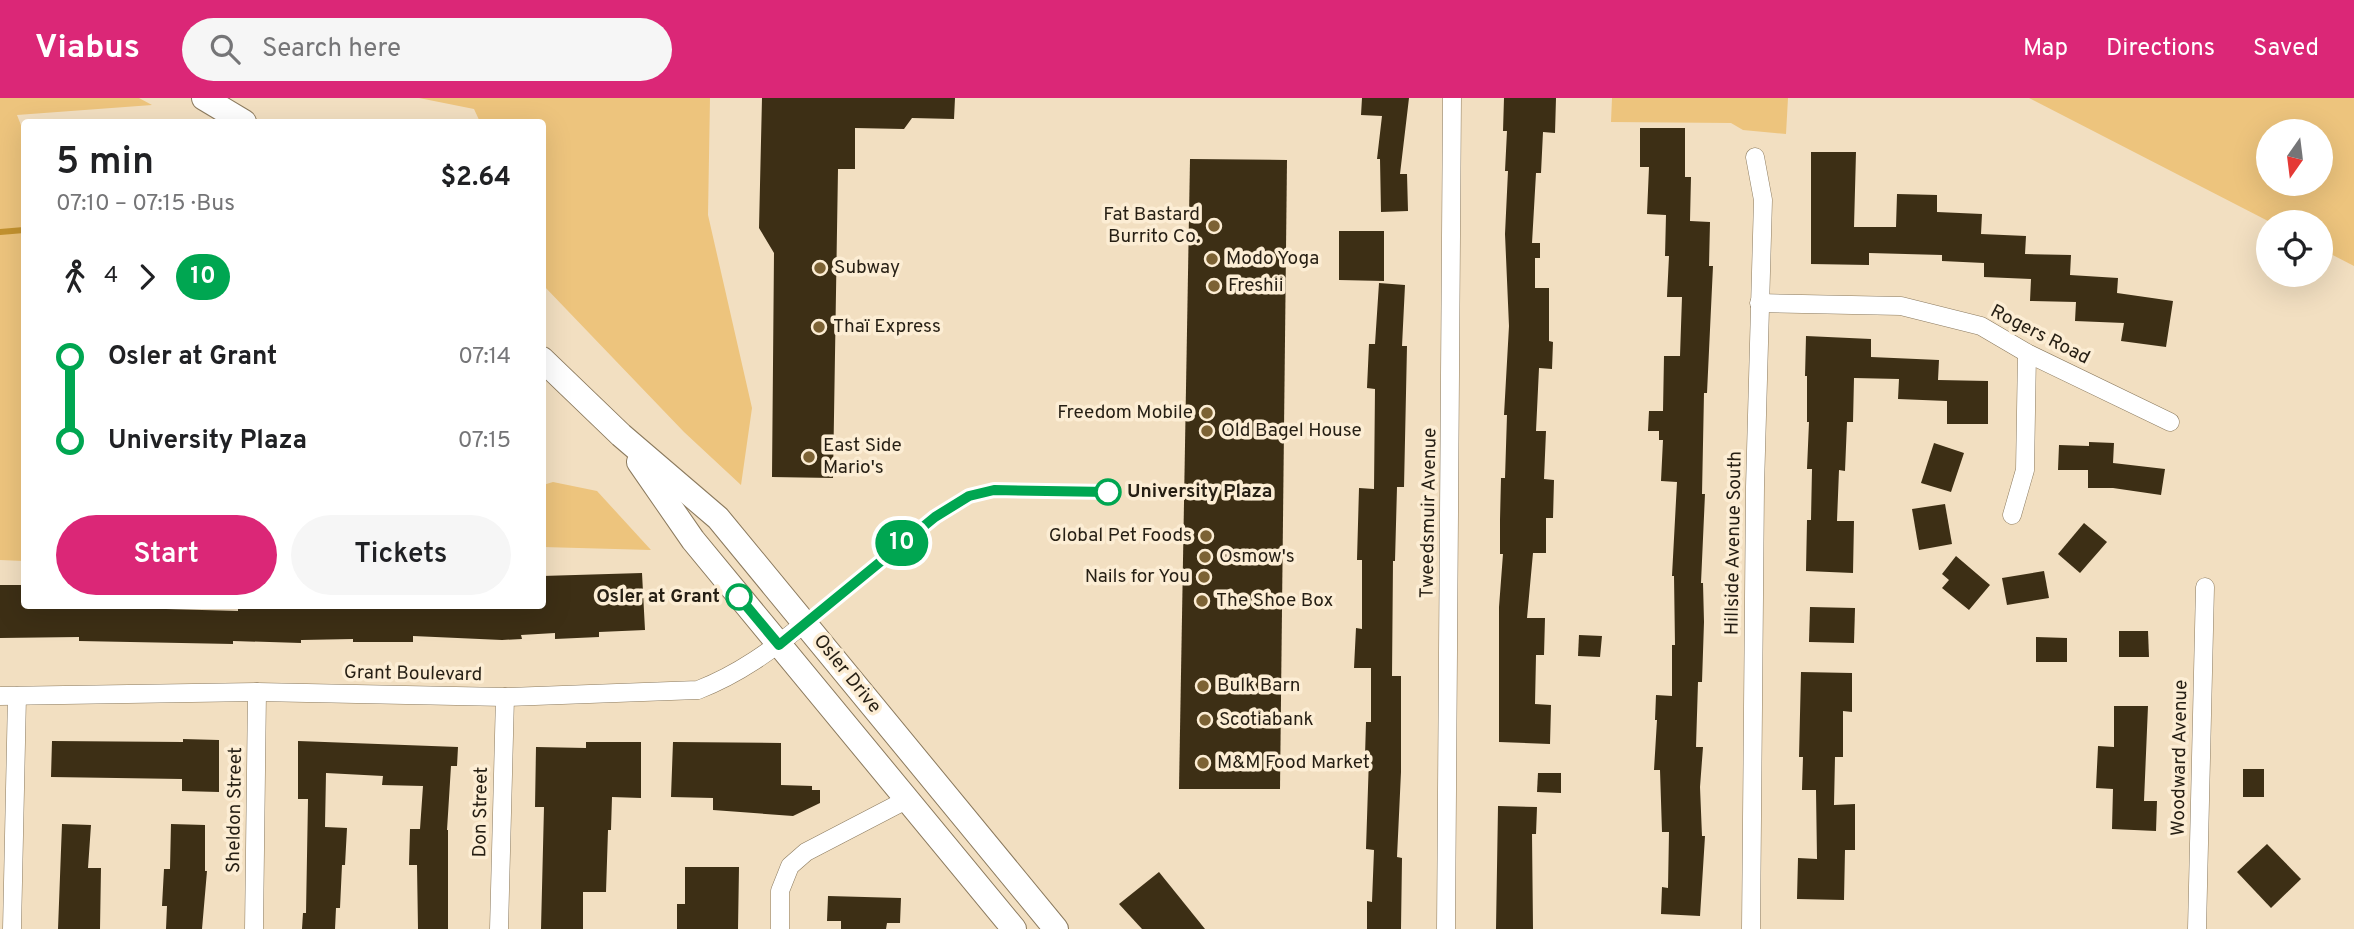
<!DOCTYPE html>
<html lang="en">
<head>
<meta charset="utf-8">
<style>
	:root { --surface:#fff; --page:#f6f6f6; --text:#202124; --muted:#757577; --accent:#db2777 }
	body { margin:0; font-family:Overpass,sans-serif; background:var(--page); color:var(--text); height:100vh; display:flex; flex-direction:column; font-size:26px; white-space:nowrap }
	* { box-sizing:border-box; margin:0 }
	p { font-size:23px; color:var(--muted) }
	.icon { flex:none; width:38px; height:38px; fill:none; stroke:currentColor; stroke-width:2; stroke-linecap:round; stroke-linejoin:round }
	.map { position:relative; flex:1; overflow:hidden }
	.side { position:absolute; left:21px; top:21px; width:525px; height:490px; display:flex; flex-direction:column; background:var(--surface); border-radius:7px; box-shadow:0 7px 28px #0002 }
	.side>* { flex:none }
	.badge { padding:0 14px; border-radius:23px; font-size:24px; line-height:46px }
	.needle { width:46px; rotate:194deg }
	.fabs { position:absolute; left:2256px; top:21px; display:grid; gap:14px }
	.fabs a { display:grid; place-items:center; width:77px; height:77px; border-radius:50%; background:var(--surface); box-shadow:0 7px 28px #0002; font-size:35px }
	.map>.badge { position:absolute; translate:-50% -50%; box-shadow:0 0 0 4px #fff }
	.legs { display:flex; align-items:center; gap:10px; height:77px; padding:0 35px; font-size:23px }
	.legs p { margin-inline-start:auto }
	.overview { display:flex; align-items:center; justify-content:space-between; height:119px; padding:0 35px }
	h1 { font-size:38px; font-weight:600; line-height:52px }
	.primary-button { display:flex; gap:14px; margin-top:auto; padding:14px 35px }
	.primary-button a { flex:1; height:80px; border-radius:42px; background:var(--accent); color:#fff; font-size:28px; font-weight:600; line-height:80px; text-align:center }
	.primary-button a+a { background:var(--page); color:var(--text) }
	ul { padding:0 35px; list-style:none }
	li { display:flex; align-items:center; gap:24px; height:84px; font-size:26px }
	li i { display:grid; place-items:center; width:10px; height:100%; margin:0 9px; background:currentColor }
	li i::after { content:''; width:18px; height:18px; margin:-9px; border:5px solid; border-radius:50%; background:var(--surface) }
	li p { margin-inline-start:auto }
	li:first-child i { background:linear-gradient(#0000 50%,currentColor 0) }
	li:last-child i { background:linear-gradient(currentColor 50%,#0000 0) }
	header { display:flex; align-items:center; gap:42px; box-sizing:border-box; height:98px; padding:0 35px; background:var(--accent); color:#fff }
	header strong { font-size:33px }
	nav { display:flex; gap:38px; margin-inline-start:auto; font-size:24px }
	.search { width:490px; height:63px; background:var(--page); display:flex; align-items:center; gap:18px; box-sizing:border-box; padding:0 24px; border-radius:38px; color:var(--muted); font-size:26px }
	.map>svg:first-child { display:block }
	.green { fill:#edc47d; fill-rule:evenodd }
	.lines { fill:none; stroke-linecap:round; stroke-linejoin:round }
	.stream { stroke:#c3922f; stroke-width:6 }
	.building { fill:#3d2f15 }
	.minor-casing { stroke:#8b7a5e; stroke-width:19 }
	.secondary-casing { stroke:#8b7a5e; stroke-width:26 }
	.minor { stroke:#fff; stroke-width:18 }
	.secondary { stroke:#fff; stroke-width:24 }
	.line-1-casing { stroke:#fff; stroke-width:16 }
	.line-1 { stroke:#00a651; stroke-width:10 }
	.poi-dot { fill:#7c6234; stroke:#fcedd4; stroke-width:2.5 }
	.stop-1-dot { fill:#fff; stroke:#00a651; stroke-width:3.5 }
	.labels { text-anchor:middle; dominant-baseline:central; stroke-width:7; stroke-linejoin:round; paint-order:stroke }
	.poi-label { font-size:19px; fill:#261f14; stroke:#fcedd4; text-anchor:start }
	.street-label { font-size:19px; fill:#261f14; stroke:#fcedd4 }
	.stop-label { font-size:19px; font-weight:bold; fill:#261f14; stroke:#fcedd4; text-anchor:start }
</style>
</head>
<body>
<header>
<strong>Viabus</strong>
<div class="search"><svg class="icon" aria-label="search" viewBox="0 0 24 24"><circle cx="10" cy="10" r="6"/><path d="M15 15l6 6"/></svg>Search here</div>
<nav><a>Map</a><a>Directions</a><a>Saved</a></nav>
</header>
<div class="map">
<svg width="2354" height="831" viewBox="0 0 2354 831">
	<rect width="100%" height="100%" fill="#f2dfc1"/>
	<!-- green -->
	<g class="green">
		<polygon points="0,0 139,0 152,7 17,17 24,35 24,463 0,462"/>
		<polygon points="419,0 710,0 708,117 752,310 741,387 684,334 543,187 542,24 480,24 474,11"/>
		<polygon points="1612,0 1788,0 1786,36 1743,32 1731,25 1611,24"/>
		<path d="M2029 0H2354V168L2321 151 2320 124H2270ZM2268 33H2320V86H2268Z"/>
		<polygon points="553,384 597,393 651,452 543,449 543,387"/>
	</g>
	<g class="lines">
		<!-- stream -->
		<polyline class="stream" points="0,134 24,132"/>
	</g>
	<!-- building -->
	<g class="building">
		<polygon points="762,0 955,0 954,21 912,20 904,31 855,30 855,71 838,71 833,380 772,379 774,155 759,130"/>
		<polygon points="1362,0 1409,0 1400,76 1407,76 1408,113 1381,114 1380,61 1377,61 1382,18 1361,17"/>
		<polygon points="1504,0 1556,0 1555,35 1543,34 1541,75 1536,75 1532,145 1540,145 1540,160 1535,160 1535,190 1549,190 1549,243 1553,244 1552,271 1539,270 1536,333 1546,333 1544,381 1554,382 1553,420 1546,420 1546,455 1533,455 1527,520 1545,520 1544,557 1536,557 1535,606 1551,607 1550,646 1499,644 1499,509 1503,456 1500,456 1500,422 1501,380 1505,380 1507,317 1504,317 1509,228 1505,136 1508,73 1505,73 1507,33 1503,33"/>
		<polygon points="1640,30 1685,30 1685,79 1691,79 1690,123 1710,124 1709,168 1713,168 1707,295 1704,295 1702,396 1705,396 1701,485 1703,485 1704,524 1702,584 1698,584 1696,649 1703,649 1700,689 1702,738 1705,738 1700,818 1661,816 1662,789 1668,790 1669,734 1662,734 1660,672 1654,672 1657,622 1655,622 1656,597 1672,598 1672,547 1675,547 1674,478 1672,478 1677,384 1661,383 1663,342 1659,342 1659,333 1648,333 1649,313 1663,313 1664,258 1680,258 1682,199 1667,199 1669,158 1665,158 1666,117 1647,116 1649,69 1640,69"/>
		<polygon points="1811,54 1856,54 1854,129 1896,129 1897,96 1937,97 1937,114 1982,116 1981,136 2026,138 2025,156 2071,157 2070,177 2118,180 2117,195 2173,203 2166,249 2121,243 2124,225 2075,223 2076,204 2030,203 2031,181 1984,179 1984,165 1942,163 1942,157 1869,155 1869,167 1811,166"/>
		<polygon points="1190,61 1287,62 1280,691 1179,691"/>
		<polygon points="1339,133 1384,133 1384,183 1339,182"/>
		<polygon points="1379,185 1405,187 1402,248 1407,248 1404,389 1397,389 1395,463 1393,463 1392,578 1401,578 1401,674 1397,759 1402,760 1401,831 1367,831 1367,803 1372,804 1374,752 1366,751 1369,659 1365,658 1366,624 1371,624 1371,570 1354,570 1356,530 1362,531 1362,462 1357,462 1359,390 1374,391 1375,291 1367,290 1369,246 1375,246"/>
		<polygon points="1806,238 1871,241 1871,259 1939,262 1938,282 1988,283 1988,326 1947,326 1947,303 1898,301 1899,281 1854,280 1853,324 1847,324 1845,373 1839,372 1837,423 1854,423 1853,475 1806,473 1807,422 1811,422 1812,371 1807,371 1809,324 1807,324 1807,278 1805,278"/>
		<polygon points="2089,344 2114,345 2113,365 2165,371 2161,397 2113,390 2088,390 2088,372 2058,372 2059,347 2089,348"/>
		<polygon points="1934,345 1964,355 1951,394 1921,385"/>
		<polygon points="1945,406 1952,446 1919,452 1912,411"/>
		<polygon points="2084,425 2107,444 2080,475 2058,456"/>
		<polygon points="1956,458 1990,487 1969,512 1942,490 1949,482 1942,476"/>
		<polygon points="2044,473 2049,500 2007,507 2002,480"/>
		<polygon points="642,475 645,532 599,534 599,539 555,541 555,535 521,537 522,541 502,542 413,538 413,544 353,544 353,541 301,542 301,545 233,543 233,546 79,543 79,539 0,540 0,487 24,487 24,508 166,508 166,511 238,513 238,509 306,510 306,508 509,509 542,508 542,478"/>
		<polygon points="1810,509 1855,510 1854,545 1809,544"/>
		<polygon points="2119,533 2148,533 2149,559 2119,559"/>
		<polygon points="1579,537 1602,538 1600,559 1578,558"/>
		<polygon points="2036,539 2067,540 2067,564 2036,564"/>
		<polygon points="1801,574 1852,575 1852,614 1843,613 1843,659 1835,659 1834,707 1855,706 1855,752 1845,752 1844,802 1797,801 1798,760 1817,761 1816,692 1802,692 1803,659 1799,659"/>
		<polygon points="2114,608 2148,608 2144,703 2157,703 2156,733 2112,731 2113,691 2096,690 2098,648 2114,649"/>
		<polygon points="183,641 219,642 219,694 182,693 182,681 51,679 52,643 183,644"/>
		<polygon points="298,643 458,649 457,668 451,668 447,732 448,732 448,831 418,831 417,767 409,767 410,731 420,731 423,688 382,687 383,678 326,675 325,729 347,730 345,767 342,767 340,810 336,810 335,831 302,831 303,815 306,815 308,701 298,701"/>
		<polygon points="586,644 641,644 641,700 612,699 611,732 608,732 606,794 583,794 583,831 541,831 544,709 535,709 536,649 586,650"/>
		<polygon points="673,644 781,645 781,687 812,688 812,692 820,692 820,705 793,718 713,712 713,700 671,699"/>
		<rect x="2243" y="671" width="21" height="28"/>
		<polygon points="1538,675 1561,675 1561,695 1537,694"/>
		<polygon points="1498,708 1537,709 1536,736 1532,736 1533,831 1496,831"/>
		<polygon points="62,726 91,727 88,770 101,770 100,831 58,831"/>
		<polygon points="171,726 205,727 205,773 207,773 202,831 166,831 167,808 162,808 164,771 170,771"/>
		<polygon points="2267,746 2301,781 2271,810 2237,774"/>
		<polygon points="685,769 739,769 738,831 677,831 677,806 685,806"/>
		<polygon points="1159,774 1205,831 1142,831 1119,806"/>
		<polygon points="828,798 901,800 900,825 887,825 886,831 841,831 841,823 827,823"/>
	</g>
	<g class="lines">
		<defs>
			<g id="minor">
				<polyline points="1759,205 1901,208 1981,228 2027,255 2170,324"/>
				<polyline points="2012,417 2025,372 2027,255"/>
				<path d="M0 598 257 594 505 599 698 592C739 576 772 552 806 524"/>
				<polyline points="12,831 17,598"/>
				<polyline points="254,831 257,594"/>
				<polyline points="499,831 505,599"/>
				<polyline points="780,831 780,793 790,768 806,754 906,702"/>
				<polyline points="1446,831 1452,0"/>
				<polyline points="1751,831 1755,389 1763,102 1755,59"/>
				<polyline points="2197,831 2205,489"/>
			</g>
			<g id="secondary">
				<polyline points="204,0 244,24"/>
				<polyline points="542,261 621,337 718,420 1056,831"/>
				<polyline points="639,364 693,442 1014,831"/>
			</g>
		</defs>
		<!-- minor casing -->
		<use href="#minor" class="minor-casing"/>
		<!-- secondary casing -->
		<use href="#secondary" class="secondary-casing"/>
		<!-- minor -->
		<use href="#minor" class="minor"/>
		<!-- secondary -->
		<use href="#secondary" class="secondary"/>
	</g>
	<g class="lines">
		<defs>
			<polyline id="line-1" points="739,499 779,547 935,419 969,398 994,392 1108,394"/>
		</defs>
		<!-- line-1 casing -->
		<use href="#line-1" class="line-1-casing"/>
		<!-- line-1 -->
		<use href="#line-1" class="line-1"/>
	</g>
	<!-- markers -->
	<g class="poi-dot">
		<circle cx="1214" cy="128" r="7"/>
		<circle cx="1212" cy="161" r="7"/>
		<circle cx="820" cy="170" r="7"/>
		<circle cx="1214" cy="188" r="7"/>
		<circle cx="819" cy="229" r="7"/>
		<circle cx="1207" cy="315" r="7"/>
		<circle cx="1207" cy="333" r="7"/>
		<circle cx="809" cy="359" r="7"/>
		<circle cx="1206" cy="438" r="7"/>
		<circle cx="1205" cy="459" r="7"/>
		<circle cx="1204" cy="479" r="7"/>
		<circle cx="1202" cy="503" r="7"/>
		<circle cx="1203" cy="588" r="7"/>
		<circle cx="1205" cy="622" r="7"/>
		<circle cx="1203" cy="665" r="7"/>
	</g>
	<g class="stop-1-dot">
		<circle cx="1108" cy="394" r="12"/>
		<circle cx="739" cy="499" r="12"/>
	</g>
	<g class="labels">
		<!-- poi labels -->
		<g class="poi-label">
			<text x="1200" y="117" text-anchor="end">Fat Bastard<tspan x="1200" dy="22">Burrito Co.</tspan></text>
			<text x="1226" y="161">Modo Yoga</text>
			<text x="834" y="170">Subway</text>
			<text x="1228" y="188">Freshii</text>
			<text x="833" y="229">Thaï Express</text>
			<text x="1193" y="315" text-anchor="end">Freedom Mobile</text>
			<text x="1221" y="333">Old Bagel House</text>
			<text x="823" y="348">East Side<tspan x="823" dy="22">Mario's</tspan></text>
			<text x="1192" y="438" text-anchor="end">Global Pet Foods</text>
			<text x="1219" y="459">Osmow's</text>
			<text x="1190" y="479" text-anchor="end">Nails for You</text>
			<text x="1216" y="503">The Shoe Box</text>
			<text x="1217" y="588">Bulk Barn</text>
			<text x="1219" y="622">Scotiabank</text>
			<text x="1217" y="665">M&amp;M Food Market</text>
		</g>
		<!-- street labels -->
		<g class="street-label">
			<text transform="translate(2040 237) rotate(27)">Rogers Road</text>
			<text transform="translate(1429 415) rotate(-89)">Tweedsmuir Avenue</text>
			<text transform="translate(1734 445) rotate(-89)">Hillside Avenue South</text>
			<text transform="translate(413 576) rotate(1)">Grant Boulevard</text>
			<text transform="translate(847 576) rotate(51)">Osler Drive</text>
			<text transform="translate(2180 660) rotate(-89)">Woodward Avenue</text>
			<text transform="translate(235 712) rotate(-89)">Sheldon Street</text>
			<text transform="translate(481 714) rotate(-89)">Don Street</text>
		</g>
		<!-- stop labels -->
		<g class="stop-label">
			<text x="1127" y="394">University Plaza</text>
			<text x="720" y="499" text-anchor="end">Osler at Grant</text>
		</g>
	</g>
</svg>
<div class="fabs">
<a><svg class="needle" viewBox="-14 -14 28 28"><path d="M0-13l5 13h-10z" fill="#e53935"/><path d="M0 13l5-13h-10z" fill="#757577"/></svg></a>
<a><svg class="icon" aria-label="locate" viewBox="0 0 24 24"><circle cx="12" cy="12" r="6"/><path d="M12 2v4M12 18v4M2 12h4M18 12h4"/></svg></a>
</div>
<b class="badge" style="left:902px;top:445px;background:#00a651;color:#fff">10</b>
<section class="side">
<div class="overview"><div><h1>5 min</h1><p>07:10 – 07:15 · Bus</p></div><b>$2.64</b></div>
<div class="legs"><svg class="icon" aria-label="walk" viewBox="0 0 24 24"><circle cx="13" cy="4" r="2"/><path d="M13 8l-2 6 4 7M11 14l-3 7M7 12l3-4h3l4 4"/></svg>4<svg class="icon" aria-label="forward" viewBox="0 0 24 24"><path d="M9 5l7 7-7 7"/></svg><b class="badge" style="background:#00a651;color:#fff">10</b></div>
<ul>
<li><i style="color:#00a651"></i><b>Osler at Grant</b><p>07:14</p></li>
<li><i style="color:#00a651"></i><b>University Plaza</b><p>07:15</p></li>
</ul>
<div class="primary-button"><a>Start</a><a>Tickets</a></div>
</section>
</div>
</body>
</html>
